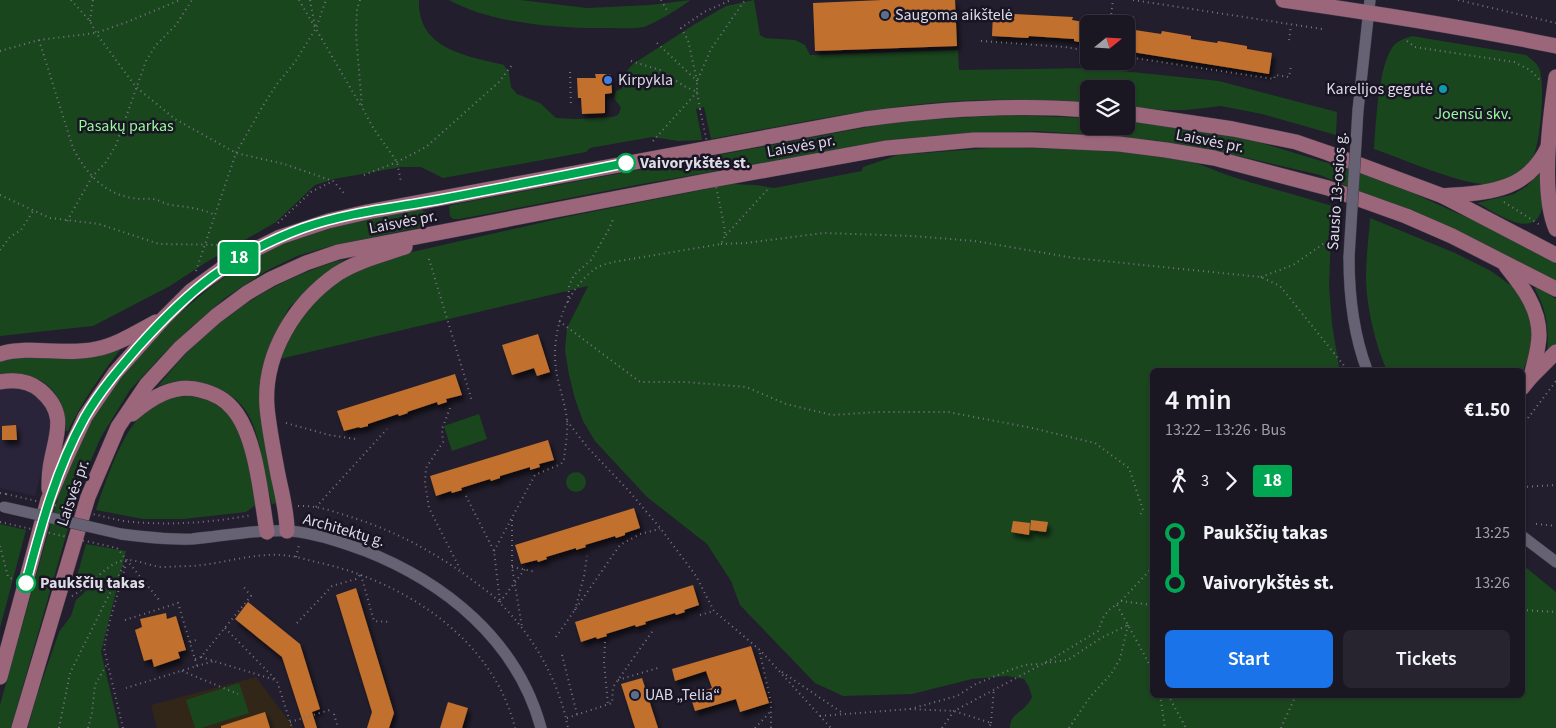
<!DOCTYPE html>
<html lang="en">
<head>
<meta charset="utf-8">
<style>
	:root { --surface:#1a1622; --page:#27232f; --text:#f1f3f6; --muted:#9f9fa5; --line:#383540; --accent:#1a73e8 }
	body { margin:0; font-family:"Source Sans 3",sans-serif; background:var(--page); color:var(--text); height:100vh; display:flex; flex-direction:column; font-size:19px; white-space:nowrap }
	* { box-sizing:border-box; margin:0 }
	p { font-size:16px; color:var(--muted) }
	.icon { flex:none; width:28px; height:28px; fill:none; stroke:currentColor; stroke-width:2; stroke-linecap:round; stroke-linejoin:round }
	.map { position:relative; flex:1; overflow:hidden }
	.sheet { position:absolute; left:1150px; top:368px; width:375px; height:330px; display:flex; flex-direction:column; background:var(--surface); border-radius:8px; box-shadow:0 1px 4px #0004,0 0 0 1px var(--line) }
	.sheet>* { flex:none }
	.badge { padding:0 10px; border-radius:4px; font-size:18px; line-height:32px }
	.needle { width:32px; rotate:72deg }
	.tools { position:absolute; left:1080px; top:15px; display:grid; gap:10px }
	.tools a { display:grid; place-items:center; width:55px; height:55px; border-radius:8px; background:var(--surface); box-shadow:0 1px 4px #0004,0 0 0 1px var(--line); font-size:25px }
	.map>.badge { position:absolute; translate:-50% -50%; box-shadow:0 0 0 2px #fff }
	.legs { display:flex; align-items:center; gap:8px; height:55px; padding:0 15px; font-size:16px }
	.legs p { margin-inline-start:auto }
	.headline { display:flex; align-items:center; justify-content:space-between; height:85px; padding:0 15px }
	h1 { font-size:28px; font-weight:600; line-height:38px }
	.primary-button { display:flex; gap:10px; margin-top:auto; padding:10px 15px }
	.primary-button a { flex:1; height:58px; border-radius:8px; background:var(--accent); color:#fff; font-size:20px; font-weight:600; line-height:58px; text-align:center }
	.primary-button a+a { background:var(--page); color:var(--text) }
	ul { padding:0 15px; list-style:none }
	li { display:flex; align-items:center; gap:18px; height:50px; font-size:19px }
	li i { display:grid; place-items:center; width:8px; height:100%; margin:0 6px; background:currentColor }
	li i::after { content:''; width:12px; height:12px; margin:-6px; border:4px solid; border-radius:50%; background:var(--surface) }
	li p { margin-inline-start:auto }
	li:first-child i { background:linear-gradient(#0000 50%,currentColor 0) }
	li:last-child i { background:linear-gradient(currentColor 50%,#0000 0) }
	.map>svg:first-child { display:block }
	.built { fill:#292439 }
	.education { fill:#322618 }
	.green { fill:#1a461e }
	.building { fill:#c1702f; filter:url(#shadow) }
	.lines { fill:none; stroke-linecap:round; stroke-linejoin:round }
	.minor-casing { stroke:#3e3b47; stroke-width:12 }
	.major-casing { stroke:#3e3b47; stroke-width:16 }
	.path { stroke:#787582; stroke-width:2; stroke-dasharray:1 4; stroke-linecap:butt }
	.minor { stroke:#666274; stroke-width:11 }
	.major { stroke:#9b667a; stroke-width:15 }
	.minor-bridge-casing { stroke:#3e3b47; stroke-width:12; stroke-linecap:butt }
	.path-bridge { stroke:#787582; stroke-width:2; stroke-dasharray:1 4; stroke-linecap:butt }
	.minor-bridge { stroke:#666274; stroke-width:11 }
	.line-1-casing { stroke:#fff; stroke-width:11 }
	.line-1 { stroke:#00a651; stroke-width:8 }
	.service-dot { fill:#5c6f8a; stroke:#191524; stroke-width:2 }
	.shop-dot { fill:#3f7fe0; stroke:#191524; stroke-width:2 }
	.culture-dot { fill:#0f9aa8; stroke:#191524; stroke-width:2 }
	.stop-1-dot { fill:#fff; stroke:#00a651; stroke-width:2.5 }
	.labels { text-anchor:middle; dominant-baseline:central; stroke-width:5; stroke-linejoin:round; paint-order:stroke }
	.poi-label { font-size:16px; fill:#dddbe5; stroke:#191524; text-anchor:start }
	.park-label { font-size:16px; fill:#97fa9a; stroke:#191524 }
	.street-label { font-size:16px; fill:#dddbe5; stroke:#191524 }
	.stop-label { font-size:16px; font-weight:bold; fill:#dddbe5; stroke:#191524; text-anchor:start }
</style>
</head>
<body>
<div class="map">
<svg width="1556" height="728" viewBox="0 0 1556 728">
	<defs>
		<filter id="shadow"><feDropShadow dx="3" dy="5" stdDeviation="2.5" flood-color="#0009"/></filter>
	</defs>
	<rect width="100%" height="100%" fill="#221e2d"/>
	<!-- built -->
	<polygon class="built" points="19,386 38,394 52,418 50,438 35,496 0,488 0,388"/>
	<!-- education -->
	<polygon class="education" points="256,677 294,728 157,728 151,705"/>
	<!-- green -->
	<g class="green">
		<path d="M0 0H419C417 49 466 56 504 65L509 73 511 87 517 94 540 103 556 118 575 119 613 117 618 115 621 108 614 98 616 91 622 89 626 72 633 64 695 24 726 6 754 0 760 35 765 38 795 40 805 45 810 55 958 50 959 70 1093 68 1219 81 1337 112 1336 135 1262 114 1221 106 1186 110H1161L1126 106V89H1089V102C1041 100 992 98 944 102 866 108 788 125 711 139L704 107 696 109 702 140 679 141 652 137 590 148 586 152 443 178 421 167H401L334 179 315 185 276 222 205 263 170 286 93 326 0 336Z"/>
		<path d="M449 0H520L587 8 650 5 690 0C683 7 653 24 644 27 633 29 621 28 610 28 562 29 492 24 449 0Z"/>
		<path d="M1412 36 1526 55C1531 59 1536 62 1539 68 1546 84 1540 149 1531 162 1523 172 1507 181 1495 184 1470 189 1401 158 1374 149 1376 124 1378 62 1395 44 1400 40 1406 38 1412 36Z"/>
		<polygon points="1012,115 1089,118 1089,126 1126,126 1126,121 1166,125 1255,141 1384,180 1499,232 1556,261 1556,283 1465,234 1320,175 1213,150 1153,140 1094,135 1037,131 956,134 899,139 642,184 460,219 453,219 450,216 449,206 456,204 900,121"/>
		<path d="M990 148C1056 148 1122 149 1187 161 1202 164 1215 171 1230 176 1264 187 1298 195 1332 206L1329 286 1332 324 1339 367 1341 370H1152V695H1522L1523 551 1524 553V566L1556 592V728H1010C1010 717 1017 714 1024 708 1027 705 1030 701 1032 697L1029 687 1024 679 1007 676 972 679 912 694 843 696 815 683 740 605 731 581 707 544 647 497 595 441 583 421 575 399 569 375 565 350 567 328 588 286 280 359 284 346 303 314 331 285 381 259 566 217 732 184 756 185 774 188 862 171 863 167 898 155Z"/>
		<path d="M1544 169C1544 181 1545 196 1542 208 1535 242 1495 212 1477 203L1514 194 1527 186Z"/>
		<path d="M416 210H422L426 212 429 219 421 227 331 246 297 256 266 271 225 298 190 328 163 354 130 390 101 437 81 483 11 728H0V705L64 476C80 439 98 401 123 370 133 358 145 348 155 337 198 294 244 257 301 236 338 222 378 217 416 210Z"/>
		<path d="M1370 218 1455 253 1491 271 1513 287 1521 295 1533 327 1530 352 1523 371 1387 370C1375 344 1366 305 1366 276 1366 257 1369 237 1370 218Z"/>
		<path d="M345 259 319 278 289 308 271 342 262 370 261 406 278 503 272 504C264 477 262 440 249 416 237 392 206 380 181 381 173 381 165 384 158 386 170 372 181 358 194 346 236 304 288 275 345 259Z"/>
		<path d="M1536 287 1556 299V345L1547 356C1549 329 1548 313 1535 289Z"/>
		<path d="M119 349 120 350C100 376 82 402 68 431H66C66 391 39 368 0 375V361C28 354 57 360 85 358 97 357 109 353 119 349Z"/>
		<path d="M189 396C246 402 247 459 257 504L246 512 183 519H143L96 510C106 480 124 423 152 406 163 399 175 397 189 396Z"/>
		<polygon points="479,414 487,439 452,451 444,426"/>
		<circle cx="576" cy="482" r="10"/>
		<polygon points="0,524 26,530 0,628"/>
		<polygon points="86,544 126,551 101,652 119,728 28,728 36,698 59,632 71,616 76,600 86,591 74,587"/>
		<polygon points="239,683 249,713 201,728 195,728 186,700"/>
	</g>
	<!-- building -->
	<g class="building">
		<polygon points="882,0 955,0 957,46 815,51 813,3"/>
		<polygon points="993,13 1073,17 1072,20 1089,23 1089,44 1074,41 1074,39 1029,36 1028,38 992,36"/>
		<polygon points="1135,30 1161,34 1162,31 1191,36 1191,39 1217,43 1218,41 1247,46 1247,49 1272,53 1269,74 1132,52"/>
		<polygon points="595,74 610,74 611,76 612,93 605,94 605,113 582,114 581,98 578,98 577,78 596,78"/>
		<polygon points="538,334 550,372 537,376 534,368 512,375 502,345"/>
		<polygon points="455,374 462,395 446,399 447,402 438,405 437,402 407,412 408,413 399,416 398,414 368,424 368,426 360,428 359,427 344,431 337,411"/>
		<polygon points="16,425 17,440 2,440 2,426"/>
		<polygon points="548,440 554,460 539,464 540,467 530,470 530,467 500,476 500,478 491,481 490,479 461,488 462,490 452,493 451,491 436,496 430,476"/>
		<polygon points="634,508 640,528 625,533 625,535 616,538 615,536 585,545 586,547 576,550 576,548 546,557 547,559 538,562 537,560 521,564 515,545"/>
		<polygon points="1031,520 1048,522 1046,532 1030,530"/>
		<polygon points="1013,521 1030,523 1029,535 1011,532"/>
		<polygon points="693,585 699,605 684,610 685,612 676,615 675,613 645,622 646,624 636,627 635,625 606,634 607,636 597,639 596,637 581,642 575,622"/>
		<polygon points="356,588 394,713 389,728 367,728 372,712 336,595"/>
		<polygon points="248,602 300,644 320,709 312,712 317,728 305,728 282,657 235,619"/>
		<polygon points="166,613 167,619 176,616 186,650 178,652 180,658 154,667 152,659 144,661 135,630 142,627 140,619"/>
		<polygon points="751,646 769,703 740,712 736,699 695,711 690,695 712,688 706,671 675,681 672,669"/>
		<polygon points="642,678 658,728 635,728 621,684"/>
		<polygon points="448,702 468,708 462,728 440,728"/>
		<polygon points="265,712 270,728 221,728 221,726"/>
	</g>
	<g class="lines">
		<defs>
			<g id="minor">
				<polyline points="1358,110 1370,0"/>
				<path d="M1349 257C1349 297 1353 333 1367 370"/>
				<path d="M121 534C144 537 168 540 192 539 224 536 258 529 290 531 315 533 340 542 363 550 445 582 517 640 541 728"/>
				<polyline points="1522,536 1556,562"/>
			</g>
			<g id="major">
				<path d="M1283 0C1374 13 1465 27 1556 46"/>
				<path d="M1556 77C1550 117 1540 192 1556 229"/>
				<polyline points="1126,113 1233,129 1296,142 1328,153 1443,196 1556,255"/>
				<path d="M1443 196C1487 192 1526 193 1548 147"/>
				<path d="M1506 266C1522 286 1539 307 1539 335 1539 349 1534 363 1531 377"/>
				<path d="M0 354C31 345 65 356 96 349 117 345 137 332 156 322"/>
				<path d="M0 382C15 379 28 380 40 390 70 415 54 438 50 469 49 475 49 482 49 489"/>
				<polyline points="1522,388 1531,377 1556,352"/>
				<path d="M132 414C151 398 174 383 200 390 213 393 224 398 233 409 256 435 261 497 267 532"/>
				<path d="M287 531C287 512 282 494 278 475 274 453 269 429 267 407 263 354 295 303 337 274 357 261 382 255 405 247"/>
				<path d="M0 677 48 500 66 458 85 417 115 373 164 318 191 291 224 267 246 254 280 237 328 221 367 212 865 119C940 109 1014 104 1089 110"/>
				<polyline points="19,728 88,497 118,427 147,384 180,348 216,316 247,293 271,279 306,263 338,252 701,182 887,148 974,140 1033,140 1119,144 1166,150 1214,158 1328,188 1406,216 1452,236 1556,289"/>
			</g>
		</defs>
		<!-- minor casing -->
		<use href="#minor" class="minor-casing"/>
		<!-- major casing -->
		<use href="#major" class="major-casing"/>
		<!-- path -->
		<g class="path">
			<polyline points="71,0 90,21 96,33 136,87 175,119 236,153 284,164 333,181 344,193"/>
			<polyline points="299,0 361,106"/>
			<polyline points="310,0 315,26"/>
			<polyline points="360,0 357,9 356,34 362,107 372,126 397,162 401,182"/>
			<polyline points="661,0 668,12"/>
			<polyline points="1133,0 1322,29"/>
			<polyline points="1458,0 1556,23"/>
			<polyline points="90,21 93,0"/>
			<polyline points="1110,24 1113,0"/>
			<path d="M39 40 73 148C86 173 104 194 133 198 140 200 147 198 153 199 159 200 165 204 171 205 186 207 199 208 213 214"/>
			<polyline points="1289,40 1291,25"/>
			<polyline points="981,41 1065,47 1089,51"/>
			<polyline points="1407,41 1415,47 1514,62 1530,70 1542,82"/>
			<polyline points="657,43 697,81"/>
			<polyline points="0,51 39,40 96,33 127,22 180,0"/>
			<polyline points="1126,57 1134,13"/>
			<polyline points="1127,57 1274,79 1275,75 1289,77 1291,66"/>
			<polyline points="631,61 660,70 684,86 697,92"/>
			<polyline points="570,72 571,107"/>
			<polyline points="697,81 688,40 681,28 704,12 731,0"/>
			<polyline points="700,109 697,92 697,81 711,49 745,0"/>
			<polyline points="653,141 697,92"/>
			<polyline points="364,175 397,162 426,147 499,82 512,65"/>
			<polyline points="0,195 50,218 99,224 159,244 234,245"/>
			<polyline points="1504,202 1540,225"/>
			<polyline points="67,221 92,177 106,162 116,145 146,61 156,45 176,25 192,0"/>
			<polyline points="278,223 311,192 333,181"/>
			<polyline points="726,235 768,189"/>
			<polyline points="721,244 746,243 824,233 913,236 975,241 1074,258 1261,277 1280,286 1346,368 1354,370"/>
			<polyline points="0,250 10,237 21,230 33,211"/>
			<polyline points="429,259 472,401"/>
			<polyline points="196,271 236,153 264,104 277,84 295,62 316,28 326,0"/>
			<polyline points="1261,277 1293,265 1323,244 1332,241 1339,247"/>
			<polyline points="568,302 569,286 574,275 591,260 609,229 614,217"/>
			<polyline points="559,321 640,382 686,382 746,387 786,404 832,415 877,412 948,412 1032,428 1095,443 1129,468 1143,510 1140,515"/>
			<polyline points="450,408 442,429 443,442 426,468 425,483 429,508 460,569"/>
			<polyline points="567,421 588,448 628,490 661,529 696,576 714,611 760,650 831,728"/>
			<polyline points="286,423 329,435 355,439"/>
			<polyline points="1522,426 1556,381"/>
			<polyline points="1522,487 1556,485"/>
			<polyline points="0,493 6,494"/>
			<polyline points="466,496 494,551 500,602"/>
			<path d="M298 506C318 505 338 513 357 519 402 534 443 557 480 586 487 591 494 596 500 603 534 637 559 681 568 728"/>
			<polyline points="316,507 387,429"/>
			<polyline points="512,520 512,567 522,627"/>
			<path d="M123 521C167 526 209 523 252 515"/>
			<polyline points="1536,524 1556,526"/>
			<polyline points="0,546 8,577 13,579"/>
			<polyline points="117,548 160,601"/>
			<path d="M494 551 535 475 561 464 564 460C565 448 568 434 567 421 566 405 558 385 556 369 551 333 565 291 595 269 600 265 607 264 613 262L721 244 725 236 724 225"/>
			<polyline points="296,557 299,545"/>
			<polyline points="512,567 536,572"/>
			<polyline points="361,575 374,621 391,622"/>
			<path d="M72 596C87 588 105 567 118 562 132 556 147 566 162 567 172 567 182 566 192 566 222 564 252 553 282 555 294 556 305 559 316 562 402 580 493 638 515 728"/>
			<polyline points="1121,601 1152,605"/>
			<polyline points="500,602 525,569"/>
			<polyline points="1117,605 1152,669"/>
			<polyline points="575,610 584,576 587,556"/>
			<polyline points="1522,610 1556,612"/>
			<polyline points="700,615 714,611"/>
			<polyline points="125,620 178,603 197,666 126,688"/>
			<polyline points="297,623 332,586 356,579 361,574"/>
			<polyline points="225,628 277,681 292,728"/>
			<polyline points="556,637 620,545 640,534 660,529"/>
			<polyline points="190,642 199,639"/>
			<polyline points="605,642 604,662 608,705"/>
			<polyline points="760,653 771,703 771,728"/>
			<polyline points="562,655 577,714"/>
			<polyline points="201,657 275,680"/>
			<polyline points="195,659 201,657 251,596 242,585"/>
			<polyline points="1045,663 1068,660 1101,638 1128,625"/>
			<polyline points="197,666 214,661"/>
			<polyline points="182,671 238,694"/>
			<polyline points="782,672 844,714"/>
			<polyline points="618,680 661,667"/>
			<polyline points="1160,695 1165,728"/>
			<polyline points="1168,695 1186,728"/>
			<polyline points="910,709 957,696 976,684 1010,670 1025,665 1040,664"/>
			<polyline points="334,714 338,728"/>
			<polyline points="820,716 910,709 954,711 991,723 989,728"/>
			<polyline points="567,718 612,703 613,687 654,629"/>
			<polyline points="290,722 333,709"/>
			<polyline points="991,723 994,688"/>
			<polyline points="59,728 70,673 127,559"/>
			<polyline points="88,728 92,713 95,685 107,664"/>
			<polyline points="123,728 104,648 109,624 126,564"/>
			<polyline points="755,728 771,711"/>
			<polyline points="942,728 954,711 1052,659 1098,631 1104,616 1109,610 1121,601 1152,568"/>
			<polyline points="1069,728 1090,697 1111,674 1120,659 1128,625"/>
			<polyline points="1281,728 1296,695"/>
		</g>
		<!-- minor -->
		<use href="#minor" class="minor"/>
		<!-- major -->
		<use href="#major" class="major"/>
		<defs>
			<g id="minor-bridge">
				<polyline points="1349,257 1358,110"/>
				<polyline points="4,507 121,534"/>
			</g>
		</defs>
		<!-- minor-bridge casing -->
		<use href="#minor-bridge" class="minor-bridge-casing"/>
		<!-- path-bridge -->
		<g class="path-bridge">
			<polyline points="700,109 724,225"/>
			<polyline points="6,494 123,521"/>
			<polyline points="0,522 117,548"/>
		</g>
		<!-- minor-bridge -->
		<use href="#minor-bridge" class="minor-bridge"/>
	</g>
	<g class="lines">
		<defs>
			<path id="line-1" d="M26 583C41 526 56 469 85 417 100 391 119 369 138 347 188 291 232 254 303 228 346 213 392 208 437 200 500 188 563 176 626 163"/>
		</defs>
		<!-- line-1 casing -->
		<use href="#line-1" class="line-1-casing"/>
		<!-- line-1 -->
		<use href="#line-1" class="line-1"/>
	</g>
	<!-- markers -->
	<g class="service-dot">
		<circle cx="885" cy="15" r="5"/>
		<circle cx="635" cy="695" r="5"/>
	</g>
	<circle class="shop-dot" cx="608" cy="80" r="5"/>
	<circle class="culture-dot" cx="1443" cy="89" r="5"/>
	<g class="stop-1-dot">
		<circle cx="626" cy="163" r="9"/>
		<circle cx="26" cy="583" r="9"/>
	</g>
	<g class="labels">
		<!-- poi labels -->
		<g class="poi-label">
			<text x="895" y="15">Saugoma aikštelė</text>
			<text x="618" y="80">Kirpykla</text>
			<text x="1433" y="89" text-anchor="end">Karelijos gegutė</text>
			<text x="645" y="695">UAB „Telia“</text>
		</g>
		<!-- park labels -->
		<g class="park-label">
			<text x="1473" y="114">Joensū skv.</text>
			<text x="126" y="126">Pasakų parkas</text>
		</g>
		<!-- street labels -->
		<g class="street-label">
			<text transform="translate(1210 141) rotate(11)">Laisvės pr.</text>
			<text transform="translate(801 146) rotate(-10)">Laisvės pr.</text>
			<text transform="translate(1337 191) rotate(-86)">Sausio 13-osios g.</text>
			<text transform="translate(403 222) rotate(-11)">Laisvės pr.</text>
			<text transform="translate(73 493) rotate(-71)">Laisvės pr.</text>
			<text transform="translate(344 530) rotate(16)">Architektų g.</text>
		</g>
		<!-- stop labels -->
		<g class="stop-label">
			<text x="640" y="163">Vaivorykštės st.</text>
			<text x="40" y="583">Paukščių takas</text>
		</g>
	</g>
</svg>
<div class="tools">
<a><svg class="needle" viewBox="-14 -14 28 28"><path d="M0-13l5 13h-10z" fill="#e53935"/><path d="M0 13l5-13h-10z" fill="#9f9fa5"/></svg></a>
<a><svg class="icon" aria-label="layers" viewBox="0 0 24 24"><path d="M12 4l9 5-9 5-9-5zM3 14l9 5 9-5"/></svg></a>
</div>
<b class="badge" style="left:239px;top:258px;background:#00a651;color:#fff">18</b>
<section class="sheet">
<div class="headline"><div><h1>4 min</h1><p>13:22 – 13:26 · Bus</p></div><b>€1.50</b></div>
<div class="legs"><svg class="icon" aria-label="walk" viewBox="0 0 24 24"><circle cx="13" cy="4" r="2"/><path d="M13 8l-2 6 4 7M11 14l-3 7M7 12l3-4h3l4 4"/></svg>3<svg class="icon" aria-label="forward" viewBox="0 0 24 24"><path d="M9 5l7 7-7 7"/></svg><b class="badge" style="background:#00a651;color:#fff">18</b></div>
<ul>
<li><i style="color:#00a651"></i><b>Paukščių takas</b><p>13:25</p></li>
<li><i style="color:#00a651"></i><b>Vaivorykštės st.</b><p>13:26</p></li>
</ul>
<div class="primary-button"><a>Start</a><a>Tickets</a></div>
</section>
</div>
</body>
</html>
